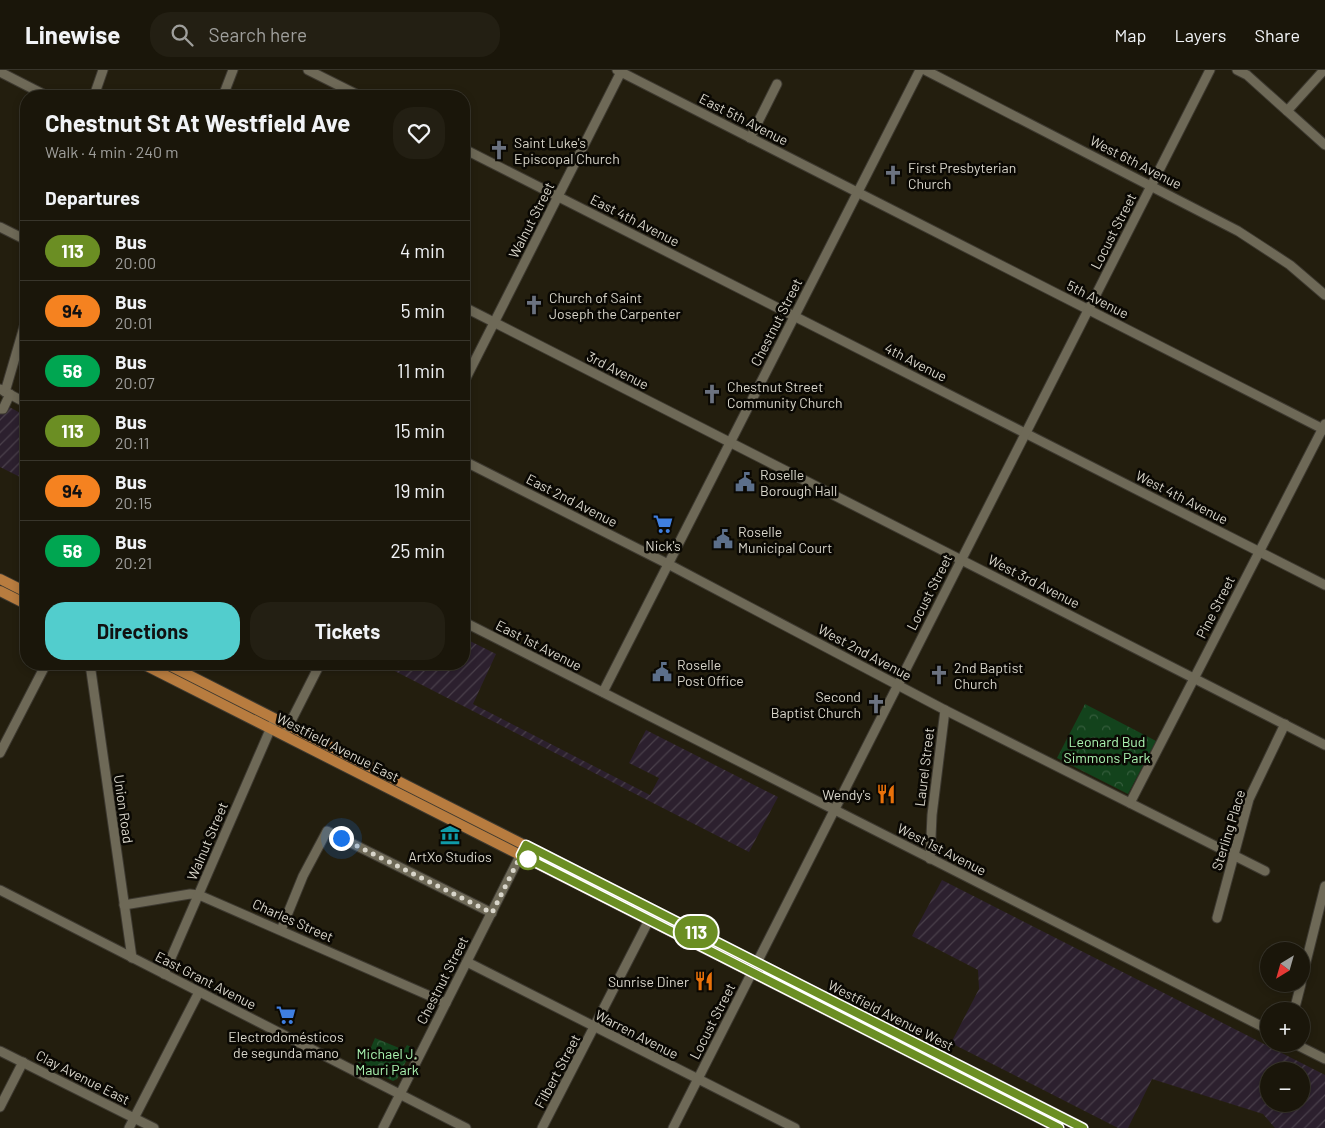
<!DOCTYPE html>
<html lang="en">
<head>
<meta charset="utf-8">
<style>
	:root { --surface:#1a160a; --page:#231f13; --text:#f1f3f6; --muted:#9f9f9c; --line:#38352b; --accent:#52cdcd }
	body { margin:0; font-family:Barlow,sans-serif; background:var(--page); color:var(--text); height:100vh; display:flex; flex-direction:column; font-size:19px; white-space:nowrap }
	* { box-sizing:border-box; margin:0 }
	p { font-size:16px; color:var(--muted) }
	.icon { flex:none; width:28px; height:28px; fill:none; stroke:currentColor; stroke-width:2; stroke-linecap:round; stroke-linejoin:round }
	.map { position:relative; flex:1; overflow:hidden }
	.details { position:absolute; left:20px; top:20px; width:450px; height:580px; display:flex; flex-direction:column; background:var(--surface); border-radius:20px; box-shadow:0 2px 8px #0003,0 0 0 1px var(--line) }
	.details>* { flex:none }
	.badge { padding:0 10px; border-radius:16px; font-size:18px; line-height:32px }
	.needle { width:32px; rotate:217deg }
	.buttons { position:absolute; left:1260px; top:872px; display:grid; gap:10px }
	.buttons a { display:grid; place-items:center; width:50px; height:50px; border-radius:50%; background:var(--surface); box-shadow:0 2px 8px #0003,0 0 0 1px var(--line); font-size:25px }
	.you { position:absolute; width:25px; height:25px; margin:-12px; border:4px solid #fff; border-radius:50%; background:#1a73e8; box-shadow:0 0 0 8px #1a73e833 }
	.map>.badge { position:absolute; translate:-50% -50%; box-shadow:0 0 0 2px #fff }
	h2 { padding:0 25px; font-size:19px; line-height:45px }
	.round { display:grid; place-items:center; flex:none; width:52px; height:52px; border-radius:20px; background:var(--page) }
	.head { display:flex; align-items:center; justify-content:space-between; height:85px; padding:0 25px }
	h1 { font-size:24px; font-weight:700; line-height:38px }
	.primary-button { display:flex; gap:10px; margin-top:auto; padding:10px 25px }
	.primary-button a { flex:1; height:58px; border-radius:20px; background:var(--accent); color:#111; font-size:20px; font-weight:700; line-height:58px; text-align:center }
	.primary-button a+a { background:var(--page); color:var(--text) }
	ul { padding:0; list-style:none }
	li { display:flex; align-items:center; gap:15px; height:60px; padding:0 25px; border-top:1px solid var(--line) }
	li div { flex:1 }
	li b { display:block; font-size:19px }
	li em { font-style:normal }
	li .badge { min-width:55px; font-weight:700; text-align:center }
	header { display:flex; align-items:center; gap:30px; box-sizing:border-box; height:70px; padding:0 25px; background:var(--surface); border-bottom:1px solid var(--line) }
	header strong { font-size:24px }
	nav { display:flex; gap:28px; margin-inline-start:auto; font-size:18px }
	.search { width:350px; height:45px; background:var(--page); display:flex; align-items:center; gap:12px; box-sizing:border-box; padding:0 18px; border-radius:20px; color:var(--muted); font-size:19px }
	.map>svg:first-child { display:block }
	.industrial { fill:url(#industrial-furrows); fill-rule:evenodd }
	.park { fill:url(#park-crowns) }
	.pitch { fill:#13431c }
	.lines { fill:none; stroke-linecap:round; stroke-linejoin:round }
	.minor-casing { stroke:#3d3930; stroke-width:11 }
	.major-casing { stroke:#3d3930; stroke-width:12 }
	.minor { stroke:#6e6957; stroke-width:9 }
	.major { stroke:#b87c3f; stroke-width:10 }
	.line-casing { stroke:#fff; stroke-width:11 }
	.line { stroke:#6b8e23; stroke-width:8 }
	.walk { stroke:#d8d5ca; stroke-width:5; stroke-dasharray:0 9 }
	.stop-dot { fill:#fff; stroke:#6b8e23; stroke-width:2.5 }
	.labels { text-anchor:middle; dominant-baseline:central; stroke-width:5; stroke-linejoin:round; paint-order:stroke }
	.street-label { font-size:14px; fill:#d8d5ca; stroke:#0a0803 }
	.poi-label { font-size:14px; fill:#d8d5ca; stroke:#0a0803; text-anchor:start }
	.park-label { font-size:14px; fill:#abf5b2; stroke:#0a0803 }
</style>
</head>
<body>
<header>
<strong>Linewise</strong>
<div class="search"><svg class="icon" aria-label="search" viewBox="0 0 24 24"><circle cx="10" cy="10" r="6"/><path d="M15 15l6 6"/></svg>Search here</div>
<nav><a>Map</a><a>Layers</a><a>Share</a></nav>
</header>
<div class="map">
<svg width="1325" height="1058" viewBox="0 0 1325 1058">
	<defs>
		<pattern id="industrial-furrows" width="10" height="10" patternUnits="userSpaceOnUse" patternTransform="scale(1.25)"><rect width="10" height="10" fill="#2c202e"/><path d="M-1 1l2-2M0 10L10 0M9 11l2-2" fill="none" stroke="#4a404b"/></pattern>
		<pattern id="park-crowns" width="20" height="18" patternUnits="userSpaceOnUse" patternTransform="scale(1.25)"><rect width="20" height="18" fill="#13431c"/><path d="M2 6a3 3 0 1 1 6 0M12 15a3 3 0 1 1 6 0" fill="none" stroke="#355d3c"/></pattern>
	</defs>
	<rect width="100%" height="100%" fill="#231e0e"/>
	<!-- industrial -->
	<g class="industrial">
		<polygon points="0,332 26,346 26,410 0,397"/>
		<polygon points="464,568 496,584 473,634 650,725 659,708 629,693 646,660 778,727 749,782 381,594 464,594"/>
		<path d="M942 810 1325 1005V1058H1275L1263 1044 1152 1009 1128 1058H1118L951 973 979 919 978 900 912 866ZM1269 1001H1301V1034H1269Z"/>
	</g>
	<!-- park -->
	<g class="park">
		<polygon points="1085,634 1156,671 1128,724 1057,688"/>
		<polygon points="375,968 404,980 407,975 413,978 397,1009 393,1011 359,995 357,991 364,994"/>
	</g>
	<!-- pitch -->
	<polygon class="pitch" points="1109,660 1124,667 1111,693 1096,685 1104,665"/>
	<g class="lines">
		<defs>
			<g id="minor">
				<polyline points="308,0 360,26"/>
				<polyline points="617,0 1325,360"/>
				<polyline points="925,0 1238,161 1290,195 1325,225"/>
				<polyline points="1237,0 1247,5 1325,75"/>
				<polyline points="0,2 47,26"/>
				<polyline points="94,26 103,0"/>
				<polyline points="223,26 233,0"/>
				<polyline points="1287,41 1324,0"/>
				<polyline points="750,68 777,14"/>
				<polyline points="464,79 1325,515"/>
				<polyline points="0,157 26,170"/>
				<polyline points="464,237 1325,675"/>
				<polyline points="464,312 622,0"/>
				<polyline points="0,319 26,333"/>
				<polyline points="5,322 26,250"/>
				<polyline points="0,339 3,339 10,324"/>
				<polyline points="464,391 668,494 945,640 1265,801"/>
				<polyline points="464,552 1269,960"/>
				<polyline points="90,594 132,888"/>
				<polyline points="603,622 920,0"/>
				<polyline points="284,665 320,594"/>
				<polyline points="0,683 46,594"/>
				<polyline points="1130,733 1325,354"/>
				<polyline points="930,789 932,745 945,640"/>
				<polyline points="0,820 466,1058"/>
				<polyline points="124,835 190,824 199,825 446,933"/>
				<polyline points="1217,848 1249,729 1285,654"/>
				<polyline points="281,860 303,806 327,761 492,843"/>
				<polyline points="467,892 795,1058"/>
				<polyline points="164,904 273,653"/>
				<polyline points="1301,912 1325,816"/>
				<polyline points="1294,941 1301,914"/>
				<polyline points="1295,974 1325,989"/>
				<polyline points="0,981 154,1058"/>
				<polyline points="0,1037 23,992"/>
				<polyline points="129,1058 199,922"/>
				<polyline points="383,1058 523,780"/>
				<polyline points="542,1058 649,850"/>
				<polyline points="673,1058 1210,0"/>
			</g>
			<g id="major">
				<polyline points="0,509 26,522"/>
				<polyline points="0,521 26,534"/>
				<polyline points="143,594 1059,1058"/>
				<polyline points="167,594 1083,1058"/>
			</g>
		</defs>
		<!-- minor casing -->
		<use href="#minor" class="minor-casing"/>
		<!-- major casing -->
		<use href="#major" class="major-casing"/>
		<!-- minor -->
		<use href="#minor" class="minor"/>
		<!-- major -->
		<use href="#major" class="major"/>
	</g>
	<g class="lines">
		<defs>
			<polyline id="line" points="1059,1058 521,785 526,775 1083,1058"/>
		</defs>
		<!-- line casing -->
		<use href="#line" class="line-casing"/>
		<!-- line -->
		<use href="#line" class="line"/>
		<!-- walk -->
		<polyline class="walk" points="341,768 492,843 521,785 528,789"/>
	</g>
	<!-- icons -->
	<defs>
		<symbol id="church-bare" viewBox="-9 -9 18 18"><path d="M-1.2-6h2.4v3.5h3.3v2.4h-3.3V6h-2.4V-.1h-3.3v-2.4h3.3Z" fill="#6b7280" stroke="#0a0803" stroke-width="2.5" paint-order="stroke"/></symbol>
		<symbol id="civic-bare" viewBox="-9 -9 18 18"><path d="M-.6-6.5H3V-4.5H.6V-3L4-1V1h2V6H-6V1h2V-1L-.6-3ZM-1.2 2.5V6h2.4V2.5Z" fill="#5c6f8a" stroke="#0a0803" stroke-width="2.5" paint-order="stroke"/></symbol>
		<symbol id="supermarket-bare" viewBox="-9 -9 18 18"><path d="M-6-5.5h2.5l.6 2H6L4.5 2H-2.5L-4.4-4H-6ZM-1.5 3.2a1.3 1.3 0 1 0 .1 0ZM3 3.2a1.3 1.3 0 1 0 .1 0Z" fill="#3f7fe0" stroke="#0a0803" stroke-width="2.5" paint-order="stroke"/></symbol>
		<symbol id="restaurant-bare" viewBox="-9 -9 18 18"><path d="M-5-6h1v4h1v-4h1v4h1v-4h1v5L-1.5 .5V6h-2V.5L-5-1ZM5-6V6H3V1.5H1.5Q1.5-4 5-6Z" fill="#e8710a" stroke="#0a0803" stroke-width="2.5" paint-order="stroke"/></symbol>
		<symbol id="museum-bare" viewBox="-9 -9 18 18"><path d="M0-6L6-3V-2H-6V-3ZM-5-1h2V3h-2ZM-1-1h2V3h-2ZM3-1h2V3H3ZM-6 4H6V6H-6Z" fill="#0f9aa8" stroke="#0a0803" stroke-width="2.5" paint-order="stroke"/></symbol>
	</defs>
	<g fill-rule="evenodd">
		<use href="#church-bare" x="485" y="66" width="28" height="28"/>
		<use href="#church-bare" x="879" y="91" width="28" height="28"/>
		<use href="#church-bare" x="520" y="221" width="28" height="28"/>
		<use href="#church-bare" x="698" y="310" width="28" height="28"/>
		<use href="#civic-bare" x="731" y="398" width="28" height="28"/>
		<use href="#supermarket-bare" x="649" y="440" width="28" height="28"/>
		<use href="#civic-bare" x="709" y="455" width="28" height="28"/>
		<use href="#civic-bare" x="648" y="588" width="28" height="28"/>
		<use href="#church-bare" x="925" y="591" width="28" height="28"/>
		<use href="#church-bare" x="862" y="620" width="28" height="28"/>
		<use href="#restaurant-bare" x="872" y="710" width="28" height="28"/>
		<use href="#museum-bare" x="436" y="751" width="28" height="28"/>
		<use href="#restaurant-bare" x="690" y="897" width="28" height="28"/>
		<use href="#supermarket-bare" x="272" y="931" width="28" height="28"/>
	</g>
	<!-- markers -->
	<circle class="stop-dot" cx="528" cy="789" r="10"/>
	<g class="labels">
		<!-- street labels -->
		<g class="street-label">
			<text transform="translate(744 49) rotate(27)">East 5th Avenue</text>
			<text transform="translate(1136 92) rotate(27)">West 6th Avenue</text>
			<text transform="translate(531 150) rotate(-63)">Walnut Street</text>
			<text transform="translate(635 150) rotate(27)">East 4th Avenue</text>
			<text transform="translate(1113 161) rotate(-63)">Locust Street</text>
			<text transform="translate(1098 229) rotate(27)">5th Avenue</text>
			<text transform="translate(776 252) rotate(-63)">Chestnut Street</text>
			<text transform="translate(916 292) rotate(27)">4th Avenue</text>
			<text transform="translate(618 300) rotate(27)">3rd Avenue</text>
			<text transform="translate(1182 427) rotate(27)">West 4th Avenue</text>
			<text transform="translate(572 430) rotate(27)">East 2nd Avenue</text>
			<text transform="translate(1034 511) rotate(27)">West 3rd Avenue</text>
			<text transform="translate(929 522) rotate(-63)">Locust Street</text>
			<text transform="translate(1215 537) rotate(-63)">Pine Street</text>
			<text transform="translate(539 575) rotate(27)">East 1st Avenue</text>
			<text transform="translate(865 582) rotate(28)">West 2nd Avenue</text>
			<text transform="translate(338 677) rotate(27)">Westfield Avenue East</text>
			<text transform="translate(924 697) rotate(-83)">Laurel Street</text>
			<text transform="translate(124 739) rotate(82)">Union Road</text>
			<text transform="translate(1228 760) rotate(-73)">Sterling Place</text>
			<text transform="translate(207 771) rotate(-67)">Walnut Street</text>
			<text transform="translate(942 779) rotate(27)">West 1st Avenue</text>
			<text transform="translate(293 850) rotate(24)">Charles Street</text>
			<text transform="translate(206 910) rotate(27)">East Grant Avenue</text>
			<text transform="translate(442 910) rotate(-63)">Chestnut Street</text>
			<text transform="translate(891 945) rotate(27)">Westfield Avenue West</text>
			<text transform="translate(712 951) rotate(-63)">Locust Street</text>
			<text transform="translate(637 964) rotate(27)">Warren Avenue</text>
			<text transform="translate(557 1001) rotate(-62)">Filbert Street</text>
			<text transform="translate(83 1007) rotate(27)">Clay Avenue East</text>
		</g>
		<!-- poi labels -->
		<g class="poi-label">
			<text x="514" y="72">Saint Luke's<tspan x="514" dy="16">Episcopal Church</tspan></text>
			<text x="908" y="97">First Presbyterian<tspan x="908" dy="16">Church</tspan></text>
			<text x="549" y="227">Church of Saint<tspan x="549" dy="16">Joseph the Carpenter</tspan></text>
			<text x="727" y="316">Chestnut Street<tspan x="727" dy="16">Community Church</tspan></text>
			<text x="760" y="404">Roselle<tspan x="760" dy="16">Borough Hall</tspan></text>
			<text x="738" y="461">Roselle<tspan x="738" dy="16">Municipal Court</tspan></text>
			<text x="663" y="475" text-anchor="middle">Nick's</text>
			<text x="677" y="594">Roselle<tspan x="677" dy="16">Post Office</tspan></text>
			<text x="954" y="597">2nd Baptist<tspan x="954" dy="16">Church</tspan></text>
			<text x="861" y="626" text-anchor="end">Second<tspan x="861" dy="16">Baptist Church</tspan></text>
			<text x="871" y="724" text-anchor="end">Wendy's</text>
			<text x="450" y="786" text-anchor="middle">ArtXo Studios</text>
			<text x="689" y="911" text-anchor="end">Sunrise Diner</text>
			<text x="286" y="966" text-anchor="middle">Electrodomésticos<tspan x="286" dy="16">de segunda mano</tspan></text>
		</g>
		<!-- park labels -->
		<g class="park-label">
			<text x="1107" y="671">Leonard Bud<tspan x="1107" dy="16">Simmons Park</tspan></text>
			<text x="387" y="983">Michael J.<tspan x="387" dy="16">Mauri Park</tspan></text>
		</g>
	</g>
</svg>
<div class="buttons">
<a><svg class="needle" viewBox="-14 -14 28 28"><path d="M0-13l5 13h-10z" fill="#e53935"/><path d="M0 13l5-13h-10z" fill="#9f9f9c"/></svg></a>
<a>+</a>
<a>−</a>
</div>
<div class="you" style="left:341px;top:768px"></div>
<b class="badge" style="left:696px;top:862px;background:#6b8e23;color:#fff">113</b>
<section class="details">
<div class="head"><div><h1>Chestnut St At Westfield Ave</h1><p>Walk · 4 min · 240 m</p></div><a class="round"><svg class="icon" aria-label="heart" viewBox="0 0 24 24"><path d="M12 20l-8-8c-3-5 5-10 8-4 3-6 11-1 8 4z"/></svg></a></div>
<h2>Departures</h2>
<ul>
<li><span class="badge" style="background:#6b8e23;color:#fff">113</span><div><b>Bus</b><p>20:00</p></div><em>4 min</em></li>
<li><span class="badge" style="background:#f58220;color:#111">94</span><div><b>Bus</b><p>20:01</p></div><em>5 min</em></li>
<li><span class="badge" style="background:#00a651;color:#fff">58</span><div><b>Bus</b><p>20:07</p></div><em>11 min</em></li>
<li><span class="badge" style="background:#6b8e23;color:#fff">113</span><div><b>Bus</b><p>20:11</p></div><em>15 min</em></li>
<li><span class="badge" style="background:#f58220;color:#111">94</span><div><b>Bus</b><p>20:15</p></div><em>19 min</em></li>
<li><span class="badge" style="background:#00a651;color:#fff">58</span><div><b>Bus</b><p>20:21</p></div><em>25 min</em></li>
</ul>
<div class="primary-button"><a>Directions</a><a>Tickets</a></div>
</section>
</div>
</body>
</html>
